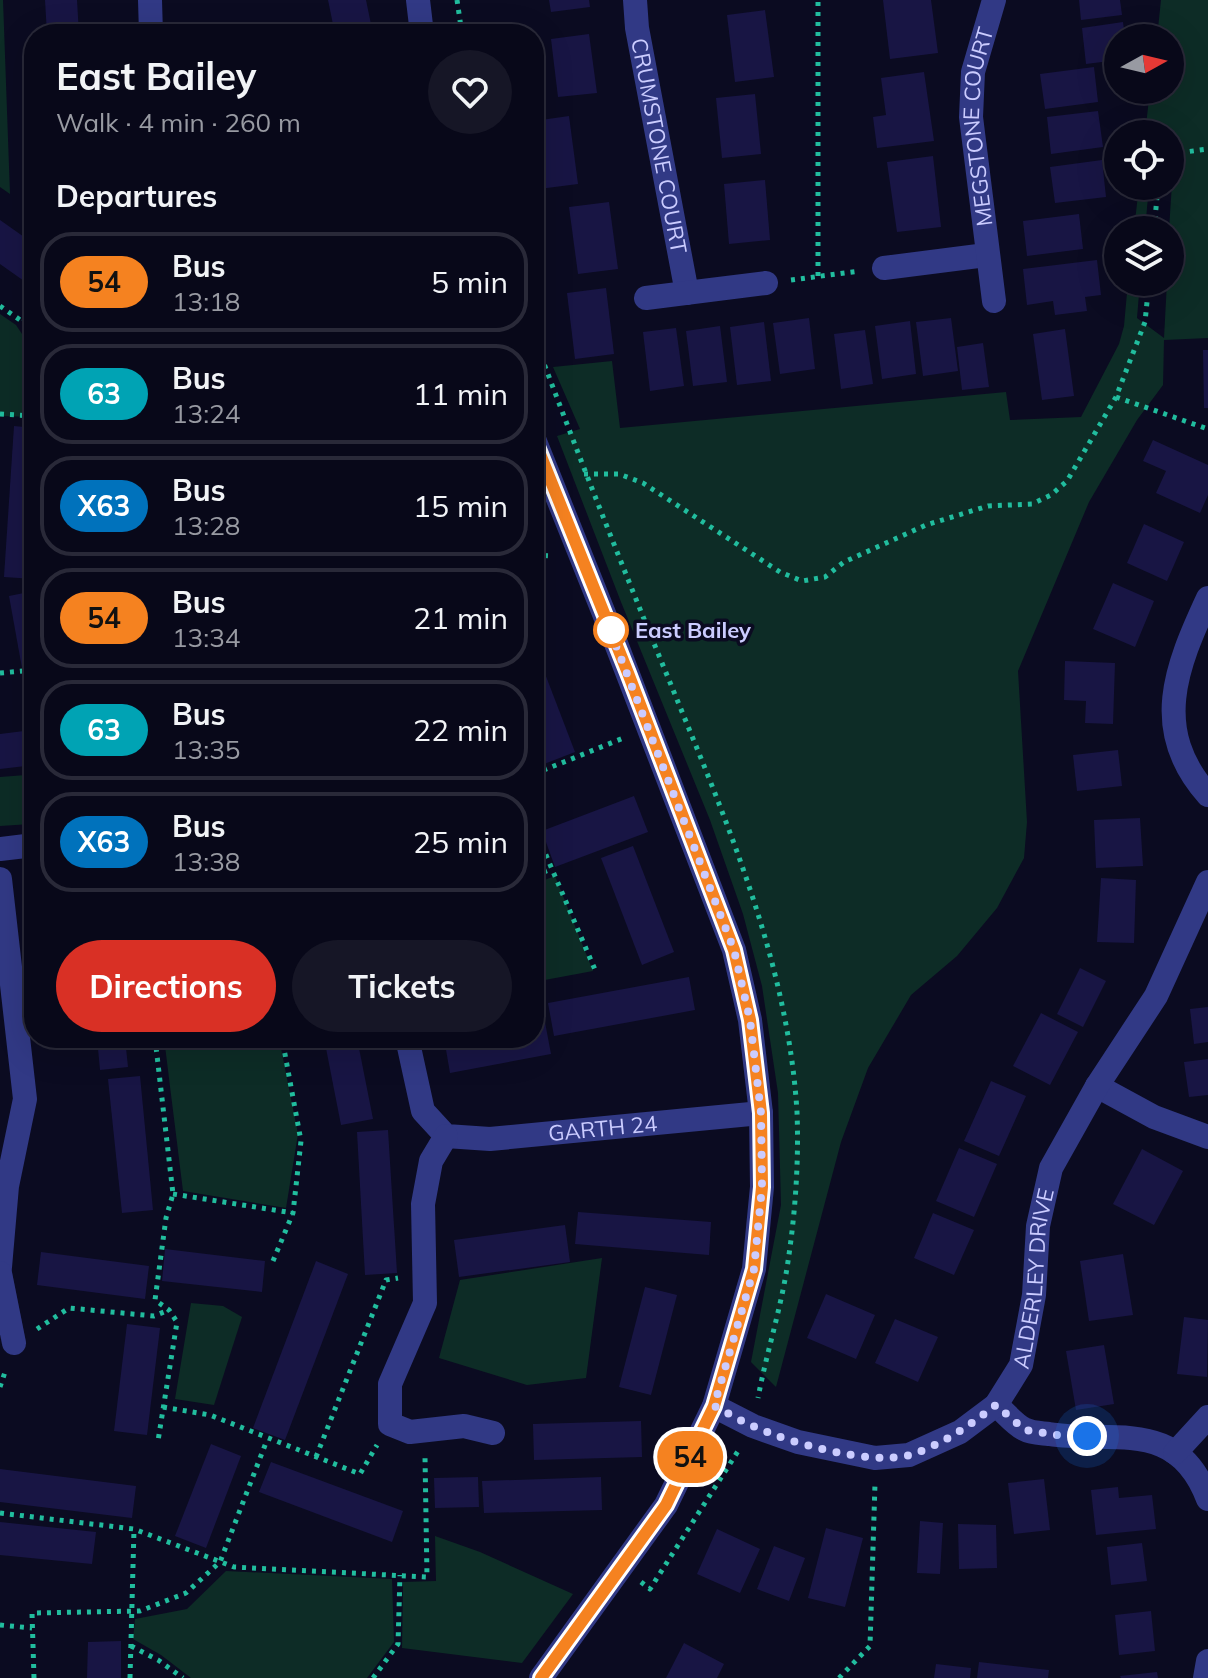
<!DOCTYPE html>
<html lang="en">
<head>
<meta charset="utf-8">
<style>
	:root { --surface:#080819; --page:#161626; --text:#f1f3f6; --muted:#989aa2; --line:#292938; --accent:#d93025 }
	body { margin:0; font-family:Mulish,sans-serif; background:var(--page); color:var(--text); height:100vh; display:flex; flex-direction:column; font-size:30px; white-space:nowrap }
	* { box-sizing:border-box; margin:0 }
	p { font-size:26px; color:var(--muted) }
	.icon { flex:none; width:44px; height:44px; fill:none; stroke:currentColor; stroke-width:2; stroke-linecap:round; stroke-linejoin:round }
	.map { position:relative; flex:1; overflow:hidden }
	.panel { position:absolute; left:24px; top:24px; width:520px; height:1024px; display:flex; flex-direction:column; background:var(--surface); border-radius:32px; box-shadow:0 8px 32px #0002,0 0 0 2px var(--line) }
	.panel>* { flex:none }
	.badge { padding:0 16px; border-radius:26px; font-size:28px; line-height:52px }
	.needle { width:52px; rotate:82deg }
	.fabs { position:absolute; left:1104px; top:24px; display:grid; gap:16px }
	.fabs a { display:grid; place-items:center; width:80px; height:80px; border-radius:50%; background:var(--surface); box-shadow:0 8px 32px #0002,0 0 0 2px var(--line); font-size:40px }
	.you { position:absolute; width:40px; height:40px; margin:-20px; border:6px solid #fff; border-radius:50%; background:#1a73e8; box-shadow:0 0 0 12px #1a73e833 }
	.map>.badge { position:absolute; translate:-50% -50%; box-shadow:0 0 0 4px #fff }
	h2 { padding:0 32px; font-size:30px; line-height:72px }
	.round { display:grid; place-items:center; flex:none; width:84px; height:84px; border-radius:42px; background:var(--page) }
	.headline { display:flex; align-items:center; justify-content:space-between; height:136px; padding:0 32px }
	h1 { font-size:38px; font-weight:700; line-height:60px }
	.button { display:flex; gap:16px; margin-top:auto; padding:16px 32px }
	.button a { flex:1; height:92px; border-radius:48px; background:var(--accent); color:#fff; font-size:32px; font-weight:700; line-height:92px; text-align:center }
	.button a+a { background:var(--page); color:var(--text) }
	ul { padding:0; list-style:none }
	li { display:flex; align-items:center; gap:24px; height:100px; margin:0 16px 12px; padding:0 16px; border:4px solid var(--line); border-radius:32px }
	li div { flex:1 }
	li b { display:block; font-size:30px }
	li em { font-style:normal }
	li .badge { min-width:88px; font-weight:700; text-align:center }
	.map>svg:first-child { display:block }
	.green { fill:#0d2c26 }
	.building { fill:#181544 }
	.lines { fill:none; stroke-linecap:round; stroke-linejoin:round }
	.path { stroke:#21bd9e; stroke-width:5; stroke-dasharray:4 6; stroke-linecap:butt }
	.minor { stroke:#313985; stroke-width:24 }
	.line-casing { stroke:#fff; stroke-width:18 }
	.line { stroke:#f58220; stroke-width:12 }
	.walk { stroke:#cbccff; stroke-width:8; stroke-dasharray:0 14.4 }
	.stop-dot { fill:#fff; stroke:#f58220; stroke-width:4 }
	.labels { text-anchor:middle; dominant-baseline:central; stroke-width:7; stroke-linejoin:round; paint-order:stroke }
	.street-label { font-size:22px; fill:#cbccff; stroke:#0b0b21 }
	.stop-label { font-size:22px; font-weight:bold; fill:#cbccff; stroke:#0b0b21; text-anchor:start }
</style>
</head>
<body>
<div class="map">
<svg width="1208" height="1678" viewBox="0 0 1208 1678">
	<rect width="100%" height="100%" fill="#0b0b21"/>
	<!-- green -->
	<g class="green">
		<polygon points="0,0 3,0 10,194 0,187"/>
		<polygon points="1161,0 1208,0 1208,338 1164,340 1163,385 1137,420 1089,502 1018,671 1027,822 1024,858 997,908 957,956 911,995 868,1068 841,1142 776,1387 751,1362 781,1205 778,1093 762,986 743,914 710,820 621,602 557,436 580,429 553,367 612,361 620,428 1006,392 1010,420 1081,417 1119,344 1124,326 1128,282 1140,282 1137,318 1164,338 1167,282 1170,282 1169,230 1175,136 1145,134 1150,90 1170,90 1170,38 1157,38"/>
		<polygon points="1139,186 1149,186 1145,230 1134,230"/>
		<polygon points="0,314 16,325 34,352 34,417 0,416"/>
		<polygon points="26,775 31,824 0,826 0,777"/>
		<polygon points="555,876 593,971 534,982 534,884"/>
		<polygon points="164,1038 279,1038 298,1134 286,1208 183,1191"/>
		<polygon points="602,1258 586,1378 527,1385 439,1358 460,1280"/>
		<polygon points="191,1303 223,1306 242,1317 214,1405 175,1399"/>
		<polygon points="435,1536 480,1552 573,1594 522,1663 402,1648 403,1582 436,1581"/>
		<polygon points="226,1571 392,1579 394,1642 367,1678 191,1678 161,1655 133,1639 135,1619 187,1609"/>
	</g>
	<!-- building -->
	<g class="building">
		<polygon points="45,0 77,0 79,34 47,34"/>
		<polygon points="328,0 366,0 373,34 335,34"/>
		<polygon points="549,0 589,0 590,7 551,12"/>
		<polygon points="883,0 931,0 938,53 890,59"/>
		<polygon points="1079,0 1120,0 1122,15 1081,20"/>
		<polygon points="765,10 774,77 735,82 727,15"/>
		<polygon points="1123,22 1125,38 1118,38 1118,60 1086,64 1082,28"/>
		<polygon points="589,34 597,93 558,97 551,39"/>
		<polygon points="1094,67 1098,102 1045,109 1040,74"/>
		<polygon points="924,72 934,141 877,148 873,117 886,115 881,78"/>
		<polygon points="755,94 761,154 722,158 716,98"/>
		<polygon points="1098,111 1103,147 1051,154 1047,117"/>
		<polygon points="569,116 578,184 539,189 534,147 534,121"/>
		<polygon points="933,156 941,227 897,232 887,162"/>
		<polygon points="1102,160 1106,197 1055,203 1050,167"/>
		<polygon points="765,180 770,240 729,244 724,184"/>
		<polygon points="609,202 618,269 578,274 569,207"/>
		<polygon points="1079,214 1083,249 1027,256 1023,221"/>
		<polygon points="0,220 34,244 34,288 0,264"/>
		<polygon points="1097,260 1101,295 1085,297 1087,311 1055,315 1053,301 1027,305 1023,269"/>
		<polygon points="606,288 614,354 575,359 567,293"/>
		<polygon points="809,318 815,369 780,374 773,323"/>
		<polygon points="951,318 958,371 923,376 916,322"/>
		<polygon points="910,321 916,374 882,379 875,326"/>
		<polygon points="764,322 771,381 737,385 730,327"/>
		<polygon points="720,326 727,382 693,386 686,331"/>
		<polygon points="676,328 684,386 650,391 643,332"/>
		<polygon points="1065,329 1074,396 1042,400 1033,334"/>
		<polygon points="865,330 873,384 841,389 834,334"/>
		<polygon points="983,343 989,387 962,390 957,347"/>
		<polygon points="1203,350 1208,350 1208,408 1204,408"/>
		<polygon points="14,426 34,428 34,579 4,577"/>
		<polygon points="1153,440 1208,465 1208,495 1200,513 1156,493 1166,471 1143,461"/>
		<polygon points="1144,524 1184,542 1167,581 1127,563"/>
		<polygon points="1113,583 1154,601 1135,647 1093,629"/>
		<polygon points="34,591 34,666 22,668 9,596"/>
		<polygon points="534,593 544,619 534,623"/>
		<polygon points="534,645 575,752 539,766 534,753"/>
		<polygon points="1065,661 1115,663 1113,724 1085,723 1086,701 1064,700"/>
		<polygon points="32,730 34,765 0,769 0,734"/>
		<polygon points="1118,750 1122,786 1077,791 1073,755"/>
		<polygon points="634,796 648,832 555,867 542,831"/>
		<polygon points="1140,818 1143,866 1096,868 1094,820"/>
		<polygon points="633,846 674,952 642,965 601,858"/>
		<polygon points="534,849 541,867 534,870"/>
		<polygon points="1101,878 1136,880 1134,943 1097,942"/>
		<polygon points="1080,968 1106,981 1083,1027 1057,1014"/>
		<polygon points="689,977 695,1010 554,1036 548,1003"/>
		<polygon points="1208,1007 1208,1042 1194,1044 1190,1009"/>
		<polygon points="1041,1013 1078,1032 1050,1085 1013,1066"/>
		<polygon points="544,1017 551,1054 450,1073 444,1038 534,1038 534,1019"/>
		<polygon points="97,1038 125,1038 128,1067 100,1070"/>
		<polygon points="324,1038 357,1038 373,1119 341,1125"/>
		<polygon points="1208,1059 1208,1095 1189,1097 1184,1062"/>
		<polygon points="140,1076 153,1210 122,1213 108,1079"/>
		<polygon points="991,1081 1026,1096 999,1156 964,1141"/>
		<polygon points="388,1130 397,1273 365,1275 357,1132"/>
		<polygon points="959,1148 997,1164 974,1217 936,1201"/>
		<polygon points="1142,1149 1183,1171 1154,1225 1113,1204"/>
		<polygon points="578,1212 711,1222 709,1255 575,1244"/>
		<polygon points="933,1213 974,1230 954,1275 914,1258"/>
		<polygon points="565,1225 570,1262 459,1277 454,1240"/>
		<polygon points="165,1249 265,1261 262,1292 162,1281"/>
		<polygon points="41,1252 149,1266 145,1299 37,1285"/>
		<polygon points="1123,1254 1133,1315 1089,1321 1080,1261"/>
		<polygon points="316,1261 348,1274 285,1440 253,1428"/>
		<polygon points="645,1287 677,1295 651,1395 619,1387"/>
		<polygon points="826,1294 875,1315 856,1359 807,1338"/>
		<polygon points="1184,1317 1208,1320 1207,1377 1177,1374"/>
		<polygon points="895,1319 938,1337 918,1382 875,1363"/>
		<polygon points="127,1324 160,1328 147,1435 114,1431"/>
		<polygon points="1104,1345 1114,1404 1076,1410 1066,1351"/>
		<polygon points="641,1421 642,1457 534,1460 533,1424"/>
		<polygon points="211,1444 241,1456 206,1548 175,1536"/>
		<polygon points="271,1462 403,1511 392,1542 259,1492"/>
		<polygon points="0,1469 136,1486 132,1518 0,1502"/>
		<polygon points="478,1477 479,1507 435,1508 434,1478"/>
		<polygon points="601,1477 602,1510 484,1513 482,1481"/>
		<polygon points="1044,1479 1050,1530 1014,1534 1008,1483"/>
		<polygon points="1118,1487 1119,1498 1152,1495 1156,1529 1096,1535 1091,1490"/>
		<polygon points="920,1521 943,1523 940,1574 917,1573"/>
		<polygon points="0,1522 96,1532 92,1564 0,1555"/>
		<polygon points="958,1524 996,1525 997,1568 959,1569"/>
		<polygon points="826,1528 863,1538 845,1607 808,1598"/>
		<polygon points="717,1529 760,1549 740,1593 697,1574"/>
		<polygon points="1142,1543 1147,1581 1111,1585 1107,1547"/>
		<polygon points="774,1546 805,1558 789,1601 757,1589"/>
		<polygon points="1151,1611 1155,1651 1119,1655 1115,1615"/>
		<polygon points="121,1641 121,1678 87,1678 88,1642"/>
		<polygon points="684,1643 724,1664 717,1678 666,1678"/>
		<polygon points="979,1662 1049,1670 1048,1678 977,1678"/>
		<polygon points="936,1664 971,1668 970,1678 934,1678"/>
		<polygon points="1157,1672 1158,1678 1121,1678 1120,1676"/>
	</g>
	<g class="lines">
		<!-- path -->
		<g class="path">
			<polyline points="457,0 462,34"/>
			<polyline points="1170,154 1208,149"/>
			<polyline points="1154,230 1158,186"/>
			<polyline points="818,276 818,0"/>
			<polyline points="791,280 860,271"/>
			<polyline points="0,306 23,322 34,338"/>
			<polyline points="23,322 34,314"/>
			<path d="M534 337C577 452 622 566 669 680 725 817 788 962 797 1112 799 1164 795 1217 787 1268 780 1312 766 1355 758 1398"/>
			<polyline points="1116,397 1208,429"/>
			<polyline points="0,414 34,416"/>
			<polyline points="584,474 619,474 643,483 780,572 802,581 825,577 844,562 926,525 988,506 1032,504 1051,495 1067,481 1116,397 1145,322 1149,282"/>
			<polyline points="534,555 552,556"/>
			<polyline points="0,673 34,670"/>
			<polyline points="534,774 626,737"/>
			<polyline points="534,827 596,972"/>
			<polyline points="534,876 551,869"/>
			<polyline points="155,1038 173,1194 166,1218 155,1300 169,1310 177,1322 158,1441"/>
			<polyline points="173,1194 293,1213"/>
			<polyline points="273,1261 293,1213 301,1141 282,1038"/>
			<polyline points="37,1329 69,1308 154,1316 169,1310"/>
			<polyline points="0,1387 6,1369"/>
			<polyline points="163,1407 210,1415 360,1474 377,1445"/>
			<polyline points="316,1457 386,1280 398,1278"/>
			<polyline points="0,1513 134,1529 234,1567 427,1577 425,1457"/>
			<polyline points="641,1582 650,1589 740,1448"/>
			<polyline points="0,1625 32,1628"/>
			<polyline points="131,1646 158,1660 183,1678"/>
			<polyline points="34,1678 32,1613 140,1611 186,1593 220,1562 267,1440"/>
			<polyline points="130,1678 134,1529"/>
			<polyline points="373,1678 398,1644 400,1575"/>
			<polyline points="839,1678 870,1646 875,1483"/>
		</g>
		<!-- minor -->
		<g class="minor">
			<polyline points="150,0 151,34"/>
			<polyline points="418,0 422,34"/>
			<path id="s1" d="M635 0 637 28 687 293"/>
			<polyline points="884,268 986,255"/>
			<polyline points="646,298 766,283"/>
			<path id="s2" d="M994 301 971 117 973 72 994 0"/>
			<polyline points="534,439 617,646 734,950 750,1020 761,1113 762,1187 754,1269 714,1406 666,1505 541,1678"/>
			<path d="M1208 598C1176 667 1150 730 1208 795"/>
			<polyline points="0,849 34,845"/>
			<polyline points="0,879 25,1099 7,1186 0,1267"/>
			<path id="s3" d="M407 1038 423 1111 446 1136 490 1139 761 1113"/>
			<polyline points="1097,1086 1154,1117 1208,1137"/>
			<polyline points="446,1136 431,1161 423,1204 425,1303 390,1384 390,1424 410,1432 464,1426 493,1433"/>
			<polyline points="0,1273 14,1343"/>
			<path d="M996 1405C1005 1412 1014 1424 1024 1429 1031 1433 1041 1433 1049 1434 1114 1444 1177 1417 1208 1499"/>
			<path id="s4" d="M714 1406 753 1426 798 1442 875 1458 909 1455 960 1432 996 1405 1021 1365 1034 1295 1038 1226 1051 1168 1097 1086 1156 996 1208 882"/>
			<polyline points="1175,1453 1208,1417"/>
			<polyline points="1205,1678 1208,1661"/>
		</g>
	</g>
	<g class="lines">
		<defs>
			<polyline id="line" points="534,439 628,673 734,950 750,1020 761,1113 762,1187 754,1269 714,1406 666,1505 541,1678"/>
		</defs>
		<!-- line casing -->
		<use href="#line" class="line-casing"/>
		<!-- line -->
		<use href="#line" class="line"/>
		<!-- walk -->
		<path class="walk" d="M611 630 608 625 734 950 750 1020 761 1113 762 1187 754 1269 714 1406C727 1412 740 1421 753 1426 789 1443 872 1466 910 1455 942 1445 970 1425 996 1405L1025 1430 1064 1436H1087"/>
	</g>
	<!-- markers -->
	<circle class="stop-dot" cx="611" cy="630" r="16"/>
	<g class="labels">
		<!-- street labels -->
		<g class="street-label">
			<text stroke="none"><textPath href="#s2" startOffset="176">MEGSTONE COURT</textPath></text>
			<text stroke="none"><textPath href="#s1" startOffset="148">CRUMSTONE COURT</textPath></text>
			<text stroke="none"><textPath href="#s3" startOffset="266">GARTH 24</textPath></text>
			<text stroke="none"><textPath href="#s4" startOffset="440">ALDERLEY DRIVE</textPath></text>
		</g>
		<!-- stop labels -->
		<g class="stop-label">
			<text x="635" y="630">East Bailey</text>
		</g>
	</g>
</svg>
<div class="fabs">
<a><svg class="needle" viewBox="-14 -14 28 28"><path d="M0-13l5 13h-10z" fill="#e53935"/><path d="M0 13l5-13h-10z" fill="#989aa2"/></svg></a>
<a><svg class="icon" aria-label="locate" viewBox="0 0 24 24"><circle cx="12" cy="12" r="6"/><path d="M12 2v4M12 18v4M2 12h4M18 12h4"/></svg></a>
<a><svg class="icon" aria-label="layers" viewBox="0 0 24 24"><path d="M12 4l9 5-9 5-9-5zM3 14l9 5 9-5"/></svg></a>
</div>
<div class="you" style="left:1087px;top:1436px"></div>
<b class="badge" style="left:690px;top:1457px;background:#f58220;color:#111">54</b>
<section class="panel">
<div class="headline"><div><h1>East Bailey</h1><p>Walk · 4 min · 260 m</p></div><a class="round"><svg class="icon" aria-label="heart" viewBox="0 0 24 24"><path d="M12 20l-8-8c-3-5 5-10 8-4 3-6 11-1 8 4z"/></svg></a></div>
<h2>Departures</h2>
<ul>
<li><span class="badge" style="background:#f58220;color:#111">54</span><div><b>Bus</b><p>13:18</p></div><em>5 min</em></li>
<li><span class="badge" style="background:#00a3b4;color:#fff">63</span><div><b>Bus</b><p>13:24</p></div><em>11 min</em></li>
<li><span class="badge" style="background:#0072bc;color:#fff">X63</span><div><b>Bus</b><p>13:28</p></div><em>15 min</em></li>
<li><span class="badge" style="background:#f58220;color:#111">54</span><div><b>Bus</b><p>13:34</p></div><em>21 min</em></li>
<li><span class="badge" style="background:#00a3b4;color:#fff">63</span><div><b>Bus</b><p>13:35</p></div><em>22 min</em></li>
<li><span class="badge" style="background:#0072bc;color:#fff">X63</span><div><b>Bus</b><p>13:38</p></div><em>25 min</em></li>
</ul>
<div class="button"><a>Directions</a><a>Tickets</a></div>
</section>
</div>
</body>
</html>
